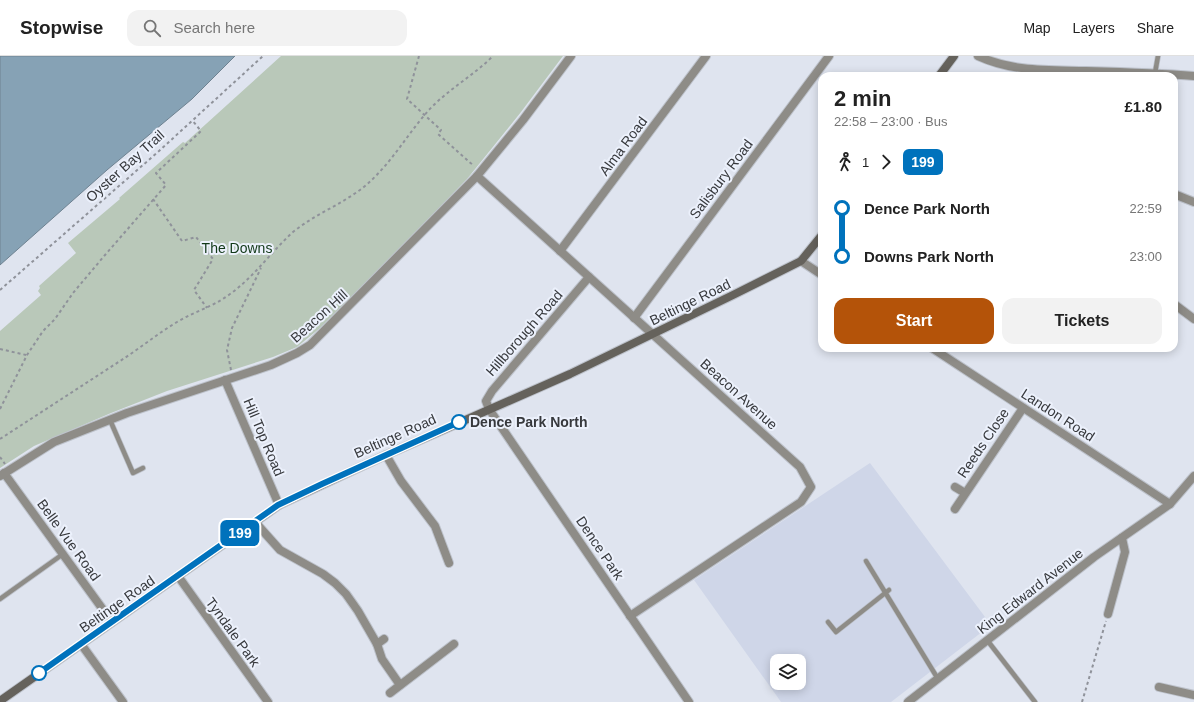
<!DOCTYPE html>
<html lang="en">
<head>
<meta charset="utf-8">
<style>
	:root { --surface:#fff; --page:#f2f2f2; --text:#222; --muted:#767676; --line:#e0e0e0; --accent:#b45309 }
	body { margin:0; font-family:Helvetica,sans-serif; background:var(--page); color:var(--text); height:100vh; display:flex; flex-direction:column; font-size:15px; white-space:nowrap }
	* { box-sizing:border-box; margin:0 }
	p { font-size:13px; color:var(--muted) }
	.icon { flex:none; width:22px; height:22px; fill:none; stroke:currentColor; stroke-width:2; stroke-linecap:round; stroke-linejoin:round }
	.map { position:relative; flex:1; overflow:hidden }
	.sheet { position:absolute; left:818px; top:16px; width:360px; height:280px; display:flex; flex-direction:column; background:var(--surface); border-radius:12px; box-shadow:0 2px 10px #0003 }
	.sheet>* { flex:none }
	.badge { padding:0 8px; border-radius:6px; font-size:14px; line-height:26px }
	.fabs { position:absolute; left:770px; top:598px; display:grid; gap:8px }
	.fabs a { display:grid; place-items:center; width:36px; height:36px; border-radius:8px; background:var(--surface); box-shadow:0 2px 10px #0003; font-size:20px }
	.map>.badge { position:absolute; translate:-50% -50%; box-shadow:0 0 0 2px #fff }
	.legs { display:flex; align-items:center; gap:6px; height:44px; padding:0 16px; font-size:13px }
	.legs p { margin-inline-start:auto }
	.headline { display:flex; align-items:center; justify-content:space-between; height:68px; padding:0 16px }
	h1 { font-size:22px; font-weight:700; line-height:30px }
	.action { display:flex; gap:8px; margin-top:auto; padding:8px 16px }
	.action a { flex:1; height:46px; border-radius:12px; background:var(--accent); color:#fff; font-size:16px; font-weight:700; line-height:46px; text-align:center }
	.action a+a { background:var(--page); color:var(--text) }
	ul { padding:0 16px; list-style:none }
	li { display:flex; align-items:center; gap:14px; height:48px; font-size:15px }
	li i { display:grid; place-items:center; width:6px; height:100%; margin:0 5px; background:currentColor }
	li i::after { content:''; width:10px; height:10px; margin:-5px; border:3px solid; border-radius:50%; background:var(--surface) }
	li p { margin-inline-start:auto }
	li:first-child i { background:linear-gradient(#0000 50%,currentColor 0) }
	li:last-child i { background:linear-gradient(currentColor 50%,#0000 0) }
	header { display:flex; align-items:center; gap:24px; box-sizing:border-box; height:56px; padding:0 20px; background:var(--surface); border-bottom:1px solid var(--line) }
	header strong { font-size:19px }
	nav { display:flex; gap:22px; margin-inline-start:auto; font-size:14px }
	.search { width:280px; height:36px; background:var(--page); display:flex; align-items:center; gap:10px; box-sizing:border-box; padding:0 14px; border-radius:12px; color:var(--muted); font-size:15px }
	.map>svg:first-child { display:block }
	.built { fill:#cfd6e8; fill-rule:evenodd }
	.green { fill:#b9c8b9 }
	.water { fill:#86a2b5; stroke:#6e8291 }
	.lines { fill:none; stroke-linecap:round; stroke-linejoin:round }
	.lane-casing { stroke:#bdc2cb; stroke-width:6 }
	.street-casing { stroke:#bdc2cb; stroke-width:10 }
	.secondary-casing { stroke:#bdc2cb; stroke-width:10 }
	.path { stroke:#8f929a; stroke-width:2; stroke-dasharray:3 3; stroke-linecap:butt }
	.lane { stroke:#8e8c87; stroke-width:4.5 }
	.street { stroke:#8e8c87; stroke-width:8 }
	.secondary { stroke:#65625c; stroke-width:8 }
	.line-1-casing { stroke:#fff; stroke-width:9 }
	.line-1 { stroke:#0072bc; stroke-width:6 }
	.stop-1-dot { fill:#fff; stroke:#0072bc; stroke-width:2 }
	.labels { text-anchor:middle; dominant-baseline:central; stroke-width:4; stroke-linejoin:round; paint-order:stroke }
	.street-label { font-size:14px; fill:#37393d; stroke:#ecf1fc }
	.park-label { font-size:14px; fill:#113818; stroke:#ecf1fc }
	.stop-label { font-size:14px; font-weight:bold; fill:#37393d; stroke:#ecf1fc; text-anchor:start }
</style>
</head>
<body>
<header>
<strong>Stopwise</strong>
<div class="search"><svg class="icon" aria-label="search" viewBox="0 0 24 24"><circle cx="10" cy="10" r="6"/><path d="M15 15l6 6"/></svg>Search here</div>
<nav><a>Map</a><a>Layers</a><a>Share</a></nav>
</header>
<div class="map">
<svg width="1194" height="646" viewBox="0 0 1194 646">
	<rect width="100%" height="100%" fill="#dfe4ef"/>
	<!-- built -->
	<path class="built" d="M870 407 991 569 891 646H781L694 524ZM777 605H799V627H777Z"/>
	<!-- green -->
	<polygon class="green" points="281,0 563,0 521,56 467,123 371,222 320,272 297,291 273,301 167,335 111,357 34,390 0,412 0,275 41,239 38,235 40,232 39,230 76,197 68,187 120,143 119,142 183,86 185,87"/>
	<!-- water -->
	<polygon class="water" points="0,0 235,0 192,43 107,114 0,209"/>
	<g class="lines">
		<defs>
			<g id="lane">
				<polyline points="1155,17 1158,0"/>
				<polyline points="110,364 133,417 143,412"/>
				<polyline points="866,505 938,623"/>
				<polyline points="0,543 63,498"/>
				<polyline points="828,566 836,576 889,534"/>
				<polyline points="987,584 1035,646"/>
			</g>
			<g id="street">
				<path d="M978 0C1013 16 1048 14 1086 15 1122 16 1158 17 1194 20"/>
				<polyline points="477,120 800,411 811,431 801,446 630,560"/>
				<polyline points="1174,138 1194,146"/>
				<polyline points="560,195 706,0"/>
				<polyline points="801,205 822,219"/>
				<polyline points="589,221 492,335 486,345 489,353 689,646"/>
				<polyline points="1174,248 1194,263"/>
				<polyline points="634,262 829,0"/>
				<polyline points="932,292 1170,448"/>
				<polyline points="225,324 279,449"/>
				<polyline points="386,399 401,425 435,470 449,507"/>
				<polyline points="4,417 112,566"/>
				<polyline points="0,420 54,386 127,357 271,309 297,297 310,289 477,120 523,64 571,0"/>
				<polyline points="955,431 965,437"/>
				<polyline points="955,453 1023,352"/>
				<polyline points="255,466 280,494 323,518 335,527 346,538 358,555 377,588 382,603 400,629"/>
				<polyline points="178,520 268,646"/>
				<polyline points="1108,558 1125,496 1122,482"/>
				<polyline points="81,588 123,646"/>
				<polyline points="377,588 384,583"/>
				<polyline points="1159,631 1194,639"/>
				<polyline points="390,637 454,588"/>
				<polyline points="908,646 1094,501 1170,448 1194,420"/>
			</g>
			<g id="secondary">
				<polyline points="939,20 954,0"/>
				<polyline points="0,645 279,449 386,399 570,318 733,239 801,205 822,179"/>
			</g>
		</defs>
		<!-- lane casing -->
		<use href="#lane" class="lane-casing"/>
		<!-- street casing -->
		<use href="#street" class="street-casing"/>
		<!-- secondary casing -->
		<use href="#secondary" class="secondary-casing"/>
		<!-- path -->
		<g class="path">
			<polyline points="419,0 407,43 441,74 438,78 474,110"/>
			<polyline points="153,143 182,185 196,181 213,203 194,234 207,252"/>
			<polyline points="0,234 159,95 263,0"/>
			<polyline points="0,293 26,299"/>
			<polyline points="231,314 227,294 232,272 261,212"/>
			<polyline points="0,353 27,299 43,275 55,263 73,237 105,199 166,129 156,117 199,77 201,75 192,64"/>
			<path d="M0 383C40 357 80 331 120 305 139 293 157 278 177 266 195 255 213 251 230 238 254 221 271 196 293 176 315 158 343 148 365 130 391 108 406 80 428 55 447 34 473 20 493 0"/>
			<polyline points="0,401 5,408"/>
			<polyline points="1082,646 1106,565"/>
		</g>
		<!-- lane -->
		<use href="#lane" class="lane"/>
		<!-- street -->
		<use href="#street" class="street"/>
		<!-- secondary -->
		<use href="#secondary" class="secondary"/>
	</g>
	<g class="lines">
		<defs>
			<polyline id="line-1" points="39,617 278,449 322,428 459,366"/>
		</defs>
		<!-- line-1 casing -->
		<use href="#line-1" class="line-1-casing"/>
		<!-- line-1 -->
		<use href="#line-1" class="line-1"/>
	</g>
	<!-- markers -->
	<g class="stop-1-dot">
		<circle cx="459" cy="366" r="7"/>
		<circle cx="39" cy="617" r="7"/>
	</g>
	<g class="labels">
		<!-- street labels -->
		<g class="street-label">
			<text transform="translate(623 90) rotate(-53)">Alma Road</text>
			<text transform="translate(125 110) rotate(-42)">Oyster Bay Trail</text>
			<text transform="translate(721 123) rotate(-53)">Salisbury Road</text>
			<text transform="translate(690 246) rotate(-26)">Beltinge Road</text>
			<text transform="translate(319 260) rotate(-42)">Beacon Hill</text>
			<text transform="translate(524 277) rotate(-49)">Hillborough Road</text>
			<text transform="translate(739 338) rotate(42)">Beacon Avenue</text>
			<text transform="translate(1058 359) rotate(33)">Landon Road</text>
			<text transform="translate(395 380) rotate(-24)">Beltinge Road</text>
			<text transform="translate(264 381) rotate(67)">Hill Top Road</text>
			<text transform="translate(983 387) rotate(-56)">Reeds Close</text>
			<text transform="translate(69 484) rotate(54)">Belle Vue Road</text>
			<text transform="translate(600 492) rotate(56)">Dence Park</text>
			<text transform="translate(1030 535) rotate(-38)">King Edward Avenue</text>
			<text transform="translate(117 548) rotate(-35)">Beltinge Road</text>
			<text transform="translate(233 576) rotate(54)">Tyndale Park</text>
		</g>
		<!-- park labels -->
		<g class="park-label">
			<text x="237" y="192">The Downs</text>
		</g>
		<!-- stop labels -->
		<g class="stop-label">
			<text x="470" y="366">Dence Park North</text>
		</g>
	</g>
</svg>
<div class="fabs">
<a><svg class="icon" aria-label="layers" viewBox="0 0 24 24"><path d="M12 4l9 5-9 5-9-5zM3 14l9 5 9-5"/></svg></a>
</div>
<b class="badge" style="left:240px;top:477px;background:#0072bc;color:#fff">199</b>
<section class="sheet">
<div class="headline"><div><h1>2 min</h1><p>22:58 – 23:00 · Bus</p></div><b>£1.80</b></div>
<div class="legs"><svg class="icon" aria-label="walk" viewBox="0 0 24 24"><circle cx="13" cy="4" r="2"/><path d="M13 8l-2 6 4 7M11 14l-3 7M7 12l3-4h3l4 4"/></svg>1<svg class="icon" aria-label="forward" viewBox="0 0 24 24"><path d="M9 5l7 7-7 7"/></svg><b class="badge" style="background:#0072bc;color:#fff">199</b></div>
<ul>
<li><i style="color:#0072bc"></i><b>Dence Park North</b><p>22:59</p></li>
<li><i style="color:#0072bc"></i><b>Downs Park North</b><p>23:00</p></li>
</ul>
<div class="action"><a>Start</a><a>Tickets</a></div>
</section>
</div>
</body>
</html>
